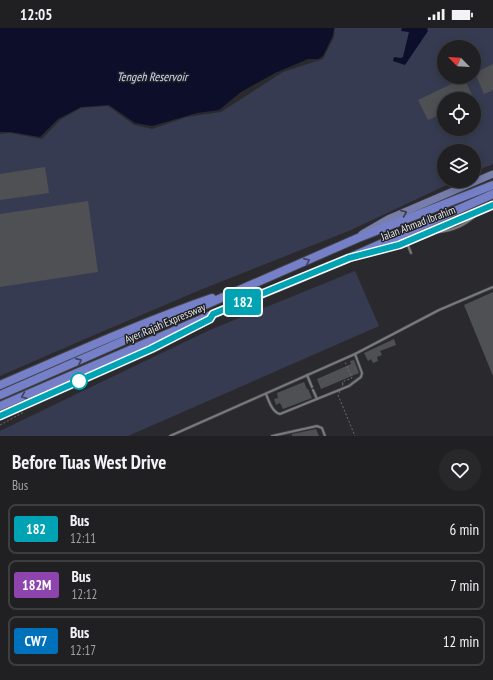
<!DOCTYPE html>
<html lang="en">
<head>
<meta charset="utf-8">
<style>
	:root { --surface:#202022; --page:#28282a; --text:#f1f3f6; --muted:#a2a3a5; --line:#3d3e40 }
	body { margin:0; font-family:"PT Sans Narrow",sans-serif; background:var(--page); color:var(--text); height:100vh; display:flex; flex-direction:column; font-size:15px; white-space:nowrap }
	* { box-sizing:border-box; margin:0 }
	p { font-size:13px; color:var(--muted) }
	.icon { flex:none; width:22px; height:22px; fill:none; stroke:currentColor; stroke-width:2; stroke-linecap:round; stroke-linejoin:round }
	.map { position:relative; height:408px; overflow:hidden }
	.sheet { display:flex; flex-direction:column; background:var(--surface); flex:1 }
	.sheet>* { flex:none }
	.badge { padding:0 8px; border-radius:3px; font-size:14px; line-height:26px }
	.needle { width:26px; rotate:294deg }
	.controls { position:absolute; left:437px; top:12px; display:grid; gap:8px }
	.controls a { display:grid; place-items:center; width:44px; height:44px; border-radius:50%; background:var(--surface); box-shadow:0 2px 10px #0003,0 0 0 1px var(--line); font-size:20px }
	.map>.badge { position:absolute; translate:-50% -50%; box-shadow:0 0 0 2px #fff }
	.round { display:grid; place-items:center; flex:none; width:42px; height:42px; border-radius:21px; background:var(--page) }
	.summary { display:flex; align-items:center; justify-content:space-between; height:68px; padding:0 12px }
	h1 { font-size:19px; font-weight:600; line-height:30px }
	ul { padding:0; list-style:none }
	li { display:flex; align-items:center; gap:12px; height:50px; margin:0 8px 6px; padding:0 4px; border:2px solid var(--line); border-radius:8px }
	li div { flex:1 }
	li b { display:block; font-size:15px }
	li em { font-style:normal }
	li .badge { min-width:44px; font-weight:700; text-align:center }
	.status { display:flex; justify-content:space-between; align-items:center; height:28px; padding:0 20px; background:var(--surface); direction:ltr }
	.status svg { height:11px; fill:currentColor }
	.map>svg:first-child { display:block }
	.green { fill:#373b51; fill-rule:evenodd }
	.water { fill:#0c0e2a }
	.building { fill:#4f5054 }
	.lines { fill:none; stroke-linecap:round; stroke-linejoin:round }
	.lane-casing { stroke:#444548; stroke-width:3.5 }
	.primary-casing { stroke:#444548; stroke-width:8 }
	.highway-casing { stroke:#444548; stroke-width:10 }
	.path { stroke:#6c6d70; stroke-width:1; stroke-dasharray:2 2; stroke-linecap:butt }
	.lane { stroke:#797a7e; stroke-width:2 }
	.primary { stroke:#777eab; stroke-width:7 }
	.highway { stroke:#7580c9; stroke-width:8 }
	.path-bridge { stroke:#6c6d70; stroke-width:1; stroke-dasharray:2 2; stroke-linecap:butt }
	.oneway { stroke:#3a3d4c }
	.oneway2 { stroke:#3e425e }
	.line-casing { stroke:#fff; stroke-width:9 }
	.line { stroke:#00a3b4; stroke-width:6 }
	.stop-dot { fill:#fff; stroke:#00a3b4; stroke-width:2 }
	.labels { text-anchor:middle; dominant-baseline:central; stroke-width:3; stroke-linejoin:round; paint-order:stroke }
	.street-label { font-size:11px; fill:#e4e5e7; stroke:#202124 }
	.water-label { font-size:12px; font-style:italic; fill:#cfd6fb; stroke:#202124 }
</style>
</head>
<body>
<div class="status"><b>12:05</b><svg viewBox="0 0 49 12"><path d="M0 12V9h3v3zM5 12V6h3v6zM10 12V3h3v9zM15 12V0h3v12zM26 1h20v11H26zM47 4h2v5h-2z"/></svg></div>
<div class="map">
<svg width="493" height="408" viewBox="0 0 493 408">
	<rect width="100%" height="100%" fill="#2a2a2e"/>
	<!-- green -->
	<g class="green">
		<path d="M335 0H493V136L474 144V123H444V153H455L351 202 200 262 85 311 0 348V106L10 105 42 111 60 92 81 80 108 78 134 97 152 101 187 89 221 84 283 44 323 31 334 9ZM444 19H474V49H444ZM444 71H474V101H444Z"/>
		<polygon points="355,243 379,298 128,408 0,408 0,403 93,358 212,301"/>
	</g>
	<!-- water -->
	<g class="water">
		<polygon points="0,0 334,0 333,7 323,28 318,31 308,31 275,45 241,64 219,82 197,85 152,98 135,95 109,77 81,79 58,91 40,109 11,104 0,104"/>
		<polygon points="402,0 427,0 428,3 405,37 393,33 394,29 401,30 403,29 409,4 401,3"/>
	</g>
	<!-- building -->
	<g class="building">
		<polygon points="493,36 493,62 484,66 475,45"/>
		<polygon points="464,50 474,71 444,71 444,85 428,92 418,72"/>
		<polygon points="45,139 49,165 0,172 0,146"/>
		<polygon points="88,173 98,244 0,259 0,186"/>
		<polygon points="493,264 493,348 464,277"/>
		<polygon points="394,311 396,317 380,323 382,327 377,329 378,333 373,335 371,331 368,333 364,325"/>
		<polygon points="354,332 359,345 321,361 317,351 351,336 350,333"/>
		<polygon points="304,354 307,361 308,361 312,370 283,381 280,375 276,377 274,371 278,370 277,365"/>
		<polygon points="316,401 319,408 292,408 292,406"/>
	</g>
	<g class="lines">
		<defs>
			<g id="lane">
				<path d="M438 204C452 203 464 198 475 188"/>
				<polyline points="407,215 411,225"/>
				<polyline points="307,347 312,359"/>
				<polyline points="313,362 317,371"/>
				<path d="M266 366C269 373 272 384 280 386L349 358 361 349 362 345 355 326"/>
				<polyline points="170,408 355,326 439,282 493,259"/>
				<polyline points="272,408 317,398 322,400 325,408"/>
			</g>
			<g id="primary">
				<polyline points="362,206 388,191 493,146"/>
				<polyline points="366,225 399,217 493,177"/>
			</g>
			<g id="highway">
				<path d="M0 357C70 327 140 295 212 270"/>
				<polyline points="0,367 358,210 493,157"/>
				<polyline points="0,378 204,290 349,230 493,166"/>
				<polyline points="0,388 151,321 191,300"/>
			</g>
		</defs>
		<!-- lane casing -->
		<use href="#lane" class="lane-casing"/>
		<!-- primary casing -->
		<use href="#primary" class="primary-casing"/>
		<!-- highway casing -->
		<use href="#highway" class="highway-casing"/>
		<!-- path -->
		<g class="path">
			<polyline points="343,356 342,354 352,350 345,334"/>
			<polyline points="0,397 24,384"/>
		</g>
		<!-- lane -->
		<use href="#lane" class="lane"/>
		<!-- primary -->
		<use href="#primary" class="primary"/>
		<!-- highway -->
		<use href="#highway" class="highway"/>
		<!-- path-bridge -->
		<polyline class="path-bridge" points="343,356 338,367 355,408"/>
	</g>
	<!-- one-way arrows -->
	<defs><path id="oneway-chevron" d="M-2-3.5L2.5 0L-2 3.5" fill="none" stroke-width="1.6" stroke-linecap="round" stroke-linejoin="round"/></defs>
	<use class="oneway" href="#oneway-chevron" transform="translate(404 185) rotate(-23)"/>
	<g class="oneway2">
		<use href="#oneway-chevron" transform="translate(307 233) rotate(-24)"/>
		<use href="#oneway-chevron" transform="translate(79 333) rotate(-24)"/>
		<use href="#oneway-chevron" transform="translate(24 368) rotate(157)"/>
	</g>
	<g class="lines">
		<defs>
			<polyline id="line" points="0,388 151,321 210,291 213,286 349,230 399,217 493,177"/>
		</defs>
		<!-- line casing -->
		<use href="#line" class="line-casing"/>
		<!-- line -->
		<use href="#line" class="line"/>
	</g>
	<!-- markers -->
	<circle class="stop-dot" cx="79" cy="353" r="8"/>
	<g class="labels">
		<!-- street labels -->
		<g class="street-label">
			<text transform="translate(418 195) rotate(-21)">Jalan Ahmad Ibrahim</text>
			<text transform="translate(165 295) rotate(-23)">Ayer Rajah Expressway</text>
		</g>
		<!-- water labels -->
		<g class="water-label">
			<text x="152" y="48">Tengeh Reservoir</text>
		</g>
	</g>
</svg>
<div class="controls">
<a><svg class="needle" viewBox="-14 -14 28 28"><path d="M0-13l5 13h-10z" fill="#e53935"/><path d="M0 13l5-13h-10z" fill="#a2a3a5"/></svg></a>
<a><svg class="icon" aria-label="locate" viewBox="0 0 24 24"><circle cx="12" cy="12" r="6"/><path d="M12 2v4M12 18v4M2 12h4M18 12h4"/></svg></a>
<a><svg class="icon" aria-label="layers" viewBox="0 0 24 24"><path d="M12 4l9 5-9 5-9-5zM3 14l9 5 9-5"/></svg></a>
</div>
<b class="badge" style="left:243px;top:274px;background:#00a3b4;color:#fff">182</b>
</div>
<section class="sheet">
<div class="summary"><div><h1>Before Tuas West Drive</h1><p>Bus</p></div><a class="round"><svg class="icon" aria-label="heart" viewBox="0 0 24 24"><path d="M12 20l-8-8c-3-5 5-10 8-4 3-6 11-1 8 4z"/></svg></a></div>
<ul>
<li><span class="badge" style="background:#00a3b4;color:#fff">182</span><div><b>Bus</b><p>12:11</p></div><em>6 min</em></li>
<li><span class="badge" style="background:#8e44ad;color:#fff">182M</span><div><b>Bus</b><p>12:12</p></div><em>7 min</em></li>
<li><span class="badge" style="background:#0072bc;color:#fff">CW7</span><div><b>Bus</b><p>12:17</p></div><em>12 min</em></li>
</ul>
</section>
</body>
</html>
